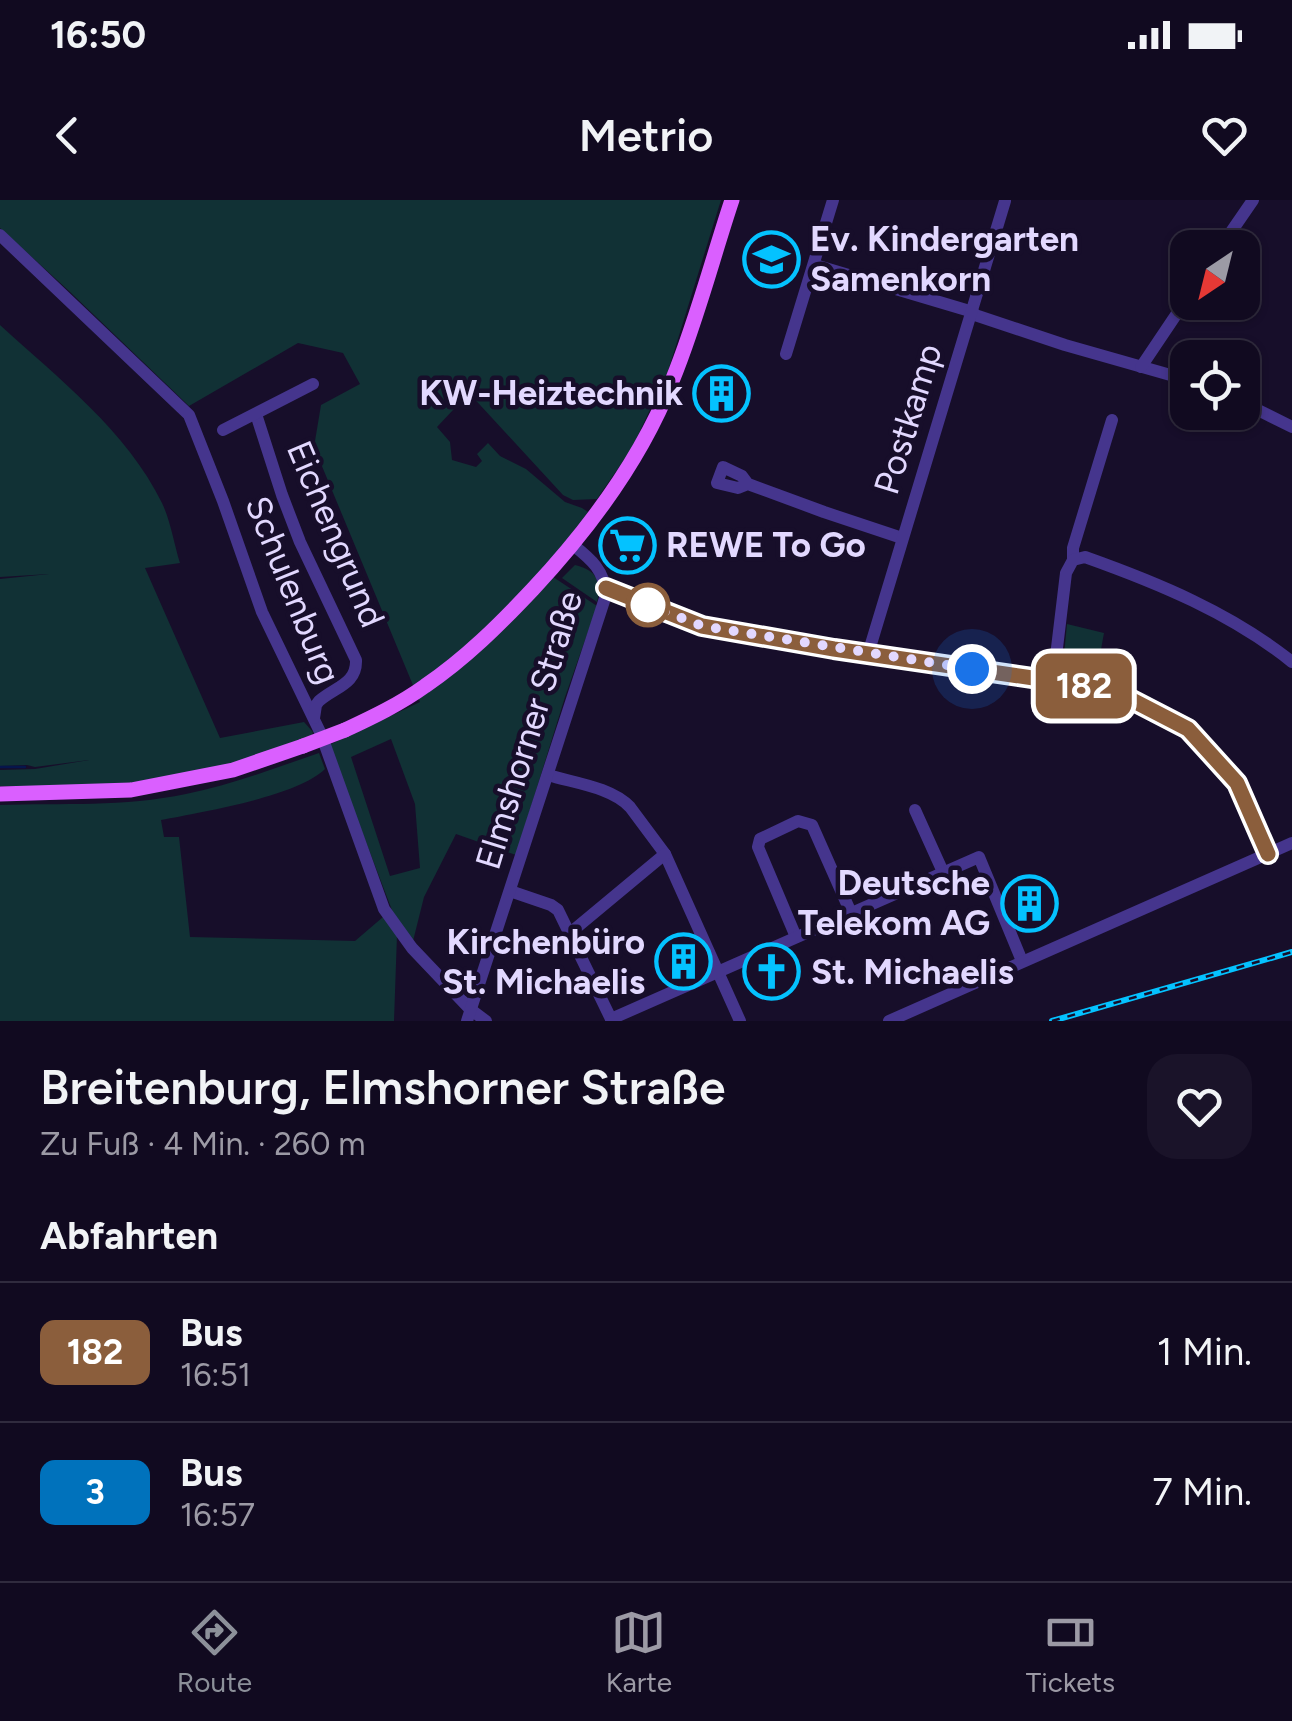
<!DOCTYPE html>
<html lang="de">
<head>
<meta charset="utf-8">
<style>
	:root { --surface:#110a20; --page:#1a1329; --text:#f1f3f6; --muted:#9c9aa5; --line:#302b3e; --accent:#8c9099 }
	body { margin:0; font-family:Figtree,sans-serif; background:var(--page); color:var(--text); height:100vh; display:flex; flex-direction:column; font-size:38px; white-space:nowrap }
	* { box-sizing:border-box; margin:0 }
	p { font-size:32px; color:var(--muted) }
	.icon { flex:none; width:55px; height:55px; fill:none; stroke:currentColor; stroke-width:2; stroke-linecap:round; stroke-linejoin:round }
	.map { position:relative; height:821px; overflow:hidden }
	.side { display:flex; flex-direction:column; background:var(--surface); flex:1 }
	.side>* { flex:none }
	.badge { padding:0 20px; border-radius:15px; font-size:35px; line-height:65px }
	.needle { width:65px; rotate:215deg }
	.tools { position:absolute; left:1170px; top:30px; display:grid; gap:20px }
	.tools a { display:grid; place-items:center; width:90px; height:90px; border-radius:20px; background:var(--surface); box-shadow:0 2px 8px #0004,0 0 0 2px var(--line); font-size:50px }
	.you { position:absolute; width:50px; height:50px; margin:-25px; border:8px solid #fff; border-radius:50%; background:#1a73e8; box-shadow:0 0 0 15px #1a73e833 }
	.map>.badge { position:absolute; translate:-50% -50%; box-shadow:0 0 0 5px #fff }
	h2 { padding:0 40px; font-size:38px; line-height:90px }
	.round { display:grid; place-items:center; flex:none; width:105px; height:105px; border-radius:30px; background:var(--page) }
	.headline { display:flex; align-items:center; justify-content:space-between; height:170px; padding:0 40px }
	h1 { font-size:48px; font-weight:600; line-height:75px }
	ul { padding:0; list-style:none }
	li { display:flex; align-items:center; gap:30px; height:140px; padding:0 40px; border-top:2px solid var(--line) }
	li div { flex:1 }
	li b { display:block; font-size:38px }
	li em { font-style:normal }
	li .badge { min-width:110px; font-weight:700; text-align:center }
	.status { display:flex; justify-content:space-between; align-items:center; height:70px; padding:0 50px; background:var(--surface); direction:ltr }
	.status svg { height:28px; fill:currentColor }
	header { display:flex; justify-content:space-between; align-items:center; height:130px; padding:0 40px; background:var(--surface); font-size:45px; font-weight:600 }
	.menu { display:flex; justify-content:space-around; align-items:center; height:140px; border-top:2px solid var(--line); background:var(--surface); font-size:28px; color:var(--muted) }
	.menu a { display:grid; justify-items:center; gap:5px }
	.menu .selected { color:var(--accent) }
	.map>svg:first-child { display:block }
	.green { fill:#113135; fill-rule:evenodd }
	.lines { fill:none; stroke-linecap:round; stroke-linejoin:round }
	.stream { stroke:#06154c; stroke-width:2.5 }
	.minor { stroke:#45358d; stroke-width:12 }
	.major { stroke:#da5fff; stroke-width:15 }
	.rail-casing { stroke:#04c2ff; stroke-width:6 }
	.rail { stroke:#170e2a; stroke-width:2.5; stroke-dasharray:8; stroke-linecap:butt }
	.major-bridge { stroke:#da5fff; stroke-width:15 }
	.line-casing { stroke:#fff; stroke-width:22 }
	.line { stroke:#8b5e3c; stroke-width:15 }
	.walk { stroke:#e2d8ff; stroke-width:10; stroke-dasharray:0 18 }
	.stop-dot { fill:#fff; stroke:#8b5e3c; stroke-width:5 }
	.labels { text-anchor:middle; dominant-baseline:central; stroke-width:9; stroke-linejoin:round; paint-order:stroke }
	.poi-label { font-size:35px; font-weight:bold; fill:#e2d8ff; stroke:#170e2a; text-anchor:start }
	.street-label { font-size:35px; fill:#e2d8ff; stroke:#170e2a }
</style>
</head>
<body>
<div class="status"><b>16:50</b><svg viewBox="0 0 49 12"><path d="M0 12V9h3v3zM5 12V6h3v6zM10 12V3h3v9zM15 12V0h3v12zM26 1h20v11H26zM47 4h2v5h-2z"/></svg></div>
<header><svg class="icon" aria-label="back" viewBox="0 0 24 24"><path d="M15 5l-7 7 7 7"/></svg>Metrio<svg class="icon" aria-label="heart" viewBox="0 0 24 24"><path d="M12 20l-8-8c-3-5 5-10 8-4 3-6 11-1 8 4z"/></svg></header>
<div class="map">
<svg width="1292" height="821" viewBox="0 0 1292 821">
	<rect width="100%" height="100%" fill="#170e2a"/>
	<!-- green -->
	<g class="green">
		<path d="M0 0H721L668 171 632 248 597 299 573 300 563 295 469 193 437 227 450 242 452 260 476 267 482 261 477 254 488 243 500 256 526 269 565 302 582 308 588 312 544 371 597 406 565 497 516 655 456 634 424 697 413 741 395 718 329 545 420 502 314 247 321 205 360 184 343 153 298 143 189 206 68 90 0 28ZM391 539 415 604 420 668 390 676 351 557Z"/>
		<path d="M0 125C58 178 127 231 162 303 171 322 174 344 180 363L145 368 220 538 304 522 313 532 312 535 238 563 131 583 100 586H0V570L35 569 89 560 35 567 27 565 0 566V379L49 374 0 377Z"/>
		<path d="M575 365C596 370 602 381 597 402L562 378Z"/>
		<polygon points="1067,424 1104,433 1095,482 1062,476"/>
		<path d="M319 553 325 569C296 597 201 612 161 620L164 637H179L190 737 355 741 383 717 397 735 394 821H0V605C61 603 125 607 186 594 231 585 275 568 319 553Z"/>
	</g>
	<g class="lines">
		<!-- stream -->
		<polyline class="stream" points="0,567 25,567"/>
		<!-- minor -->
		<g class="minor">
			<polyline points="0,35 189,215 223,301 262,412 321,534 384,709 412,748 470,809 486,821"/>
			<polyline points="1220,48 1253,0"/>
			<polyline points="815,65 973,112"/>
			<polyline points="972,114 1065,145 1188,180"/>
			<polyline points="786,154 833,0"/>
			<polyline points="1141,167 1188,97"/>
			<polyline points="1242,202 1292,227"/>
			<path d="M256 214 282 295 300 342 356 460C357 484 335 487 319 501L316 505 314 518"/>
			<polyline points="223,230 313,184"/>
			<polyline points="748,284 738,288 717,283 723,267 742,276 748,284 824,312 902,338"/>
			<polyline points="1073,360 1073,348 1112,220"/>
			<polyline points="606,388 701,426 868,454 1053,481 1095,488 1130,499 1188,529 1237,583 1268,654"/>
			<polyline points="868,454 1005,1"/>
			<path d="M1053 481 1066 373 1073 360 1085 357C1158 383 1231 413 1292 462"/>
			<path d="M548 575C574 583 611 587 630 607L665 654 740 821"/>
			<polyline points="915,610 943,672"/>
			<polyline points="510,691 551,705 558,710 612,821"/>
			<polyline points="570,733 665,654"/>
			<polyline points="796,737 758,647 760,639 798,621 812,625 851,713"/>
			<polyline points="611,819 979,657 1022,761"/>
			<path d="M467 821 606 395C605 371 591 359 573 345"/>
			<polyline points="889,821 1292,643"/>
		</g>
		<!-- major -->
		<g class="major">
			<path d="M345 530C373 517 400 504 425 486 466 458 499 425 533 389 590 328 641 260 672 181 696 123 712 60 732 0"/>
			<polyline points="0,594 131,590 233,570 303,546"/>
		</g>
		<defs>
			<polyline id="rail" points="1052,821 1292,752"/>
		</defs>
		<!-- rail casing -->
		<use href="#rail" class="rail-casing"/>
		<!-- rail -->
		<use href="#rail" class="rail"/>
		<!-- major-bridge -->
		<polyline class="major-bridge" points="303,546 345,530"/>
	</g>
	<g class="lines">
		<defs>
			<polyline id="line" points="606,388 702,426 834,449 1074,484 1130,499 1188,529 1237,583 1268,654"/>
		</defs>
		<!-- line casing -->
		<use href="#line" class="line-casing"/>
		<!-- line -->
		<use href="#line" class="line"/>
		<!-- walk -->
		<polyline class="walk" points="648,405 702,426 972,469"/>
	</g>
	<!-- icons -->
	<defs>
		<symbol id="school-ring" viewBox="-11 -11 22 22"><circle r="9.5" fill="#170e2a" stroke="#04c2ff" stroke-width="1.5"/><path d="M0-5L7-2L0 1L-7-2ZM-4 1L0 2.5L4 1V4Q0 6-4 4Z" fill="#04c2ff"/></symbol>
		<symbol id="building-ring" viewBox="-11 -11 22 22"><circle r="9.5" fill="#170e2a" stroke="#04c2ff" stroke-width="1.5"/><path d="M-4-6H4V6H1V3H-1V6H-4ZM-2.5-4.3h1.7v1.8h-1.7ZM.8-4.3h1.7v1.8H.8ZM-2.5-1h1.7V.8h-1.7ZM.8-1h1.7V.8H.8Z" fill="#04c2ff"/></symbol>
		<symbol id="supermarket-ring" viewBox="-11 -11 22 22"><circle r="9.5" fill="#170e2a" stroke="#04c2ff" stroke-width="1.5"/><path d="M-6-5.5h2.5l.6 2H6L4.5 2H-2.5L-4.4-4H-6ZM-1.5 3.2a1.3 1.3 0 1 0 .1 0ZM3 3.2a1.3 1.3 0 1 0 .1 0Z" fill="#04c2ff"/></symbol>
		<symbol id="church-ring" viewBox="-11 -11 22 22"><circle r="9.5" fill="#170e2a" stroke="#04c2ff" stroke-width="1.5"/><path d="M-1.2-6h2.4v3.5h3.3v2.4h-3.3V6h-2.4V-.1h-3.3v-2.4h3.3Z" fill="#04c2ff"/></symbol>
	</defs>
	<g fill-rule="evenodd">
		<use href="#school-ring" x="740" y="28" width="63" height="63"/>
		<use href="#building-ring" x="690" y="162" width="63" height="63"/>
		<use href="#supermarket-ring" x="596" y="314" width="63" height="63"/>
		<use href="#building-ring" x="998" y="672" width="63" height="63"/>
		<use href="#building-ring" x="652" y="730" width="63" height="63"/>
		<use href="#church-ring" x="740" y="740" width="63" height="63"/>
	</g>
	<!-- markers -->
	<circle class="stop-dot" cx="648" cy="405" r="20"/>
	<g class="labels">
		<!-- poi labels -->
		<g class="poi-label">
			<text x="810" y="39">Ev. Kindergarten<tspan x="810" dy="40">Samenkorn</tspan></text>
			<text x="683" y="193" text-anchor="end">KW-Heiztechnik</text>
			<text x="666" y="345">REWE To Go</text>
			<text x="990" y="683" text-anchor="end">Deutsche<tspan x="990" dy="40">Telekom AG</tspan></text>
			<text x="645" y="742" text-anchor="end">Kirchenbüro<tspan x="645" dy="40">St. Michaelis</tspan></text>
			<text x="811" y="772">St. Michaelis</text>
		</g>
		<!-- street labels -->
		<g class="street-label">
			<text transform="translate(908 219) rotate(-73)">Postkamp</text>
			<text transform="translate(336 334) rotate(67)">Eichengrund</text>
			<text transform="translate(293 390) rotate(68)">Schulenburg</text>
			<text transform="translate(529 530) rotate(-73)">Elmshorner Straße</text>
		</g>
	</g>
</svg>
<div class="tools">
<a><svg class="needle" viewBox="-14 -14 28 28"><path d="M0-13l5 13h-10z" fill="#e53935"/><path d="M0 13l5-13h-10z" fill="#9c9aa5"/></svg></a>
<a><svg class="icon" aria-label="locate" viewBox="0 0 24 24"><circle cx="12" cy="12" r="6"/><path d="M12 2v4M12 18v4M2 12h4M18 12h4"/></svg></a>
</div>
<div class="you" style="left:972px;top:469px"></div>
<b class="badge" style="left:1084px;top:486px;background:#8b5e3c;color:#fff">182</b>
</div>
<section class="side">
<div class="headline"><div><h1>Breitenburg, Elmshorner Straße</h1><p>Zu Fuß · 4 Min. · 260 m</p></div><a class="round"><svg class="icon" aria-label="heart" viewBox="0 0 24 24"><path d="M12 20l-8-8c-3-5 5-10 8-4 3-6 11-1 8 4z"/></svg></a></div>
<h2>Abfahrten</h2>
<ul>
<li><span class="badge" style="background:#8b5e3c;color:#fff">182</span><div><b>Bus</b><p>16:51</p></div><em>1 Min.</em></li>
<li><span class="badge" style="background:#0072bc;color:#fff">3</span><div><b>Bus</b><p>16:57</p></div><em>7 Min.</em></li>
</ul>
</section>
<nav class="menu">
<a class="selected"><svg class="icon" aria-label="directions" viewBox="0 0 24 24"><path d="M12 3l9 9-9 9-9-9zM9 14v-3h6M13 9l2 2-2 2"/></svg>Route</a>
<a><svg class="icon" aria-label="map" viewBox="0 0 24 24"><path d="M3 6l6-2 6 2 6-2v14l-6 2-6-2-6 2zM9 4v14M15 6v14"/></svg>Karte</a>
<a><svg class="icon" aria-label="tickets" viewBox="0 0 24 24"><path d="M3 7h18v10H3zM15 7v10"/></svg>Tickets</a>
</nav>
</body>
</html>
